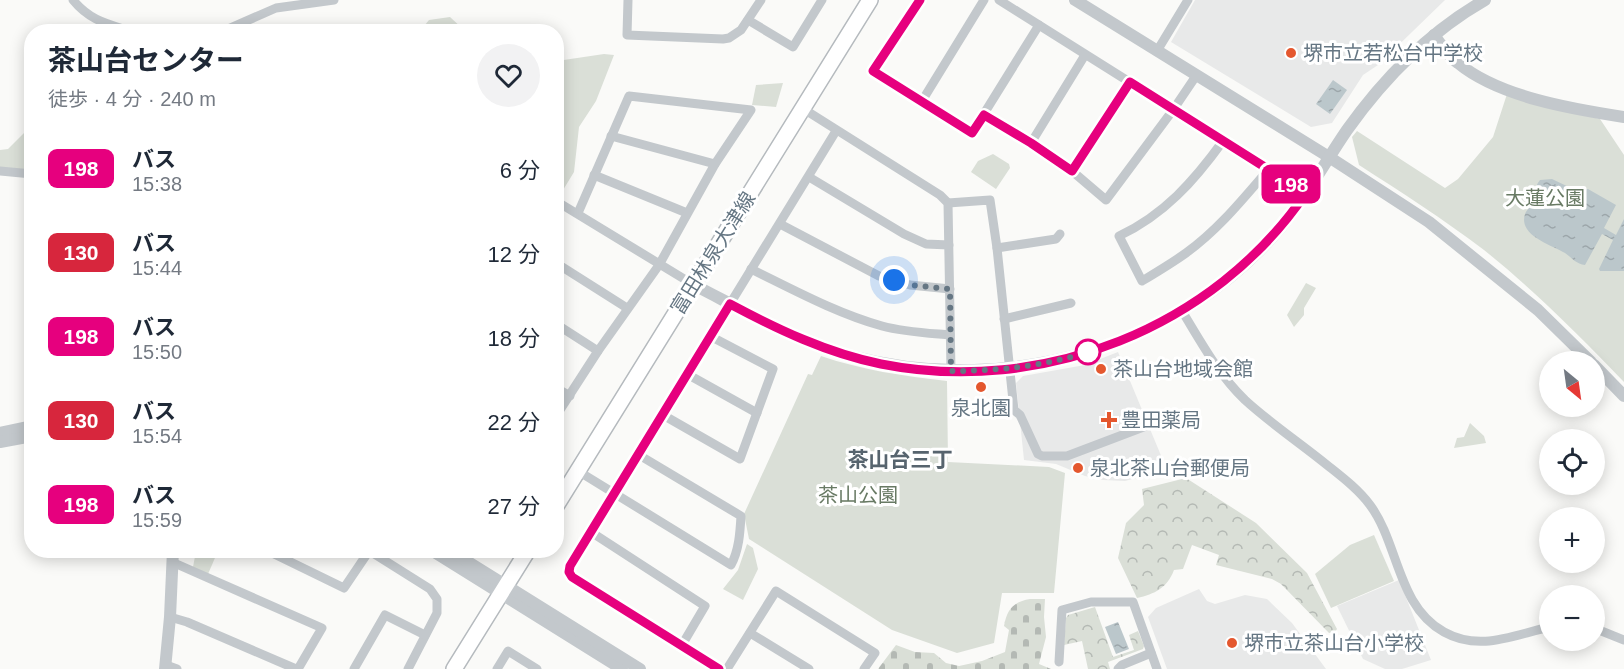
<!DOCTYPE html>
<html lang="ja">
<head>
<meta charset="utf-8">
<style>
	:root { --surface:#fff; --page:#f2f2f3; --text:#1f2937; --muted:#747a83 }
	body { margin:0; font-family:Arial,"Noto Sans JP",sans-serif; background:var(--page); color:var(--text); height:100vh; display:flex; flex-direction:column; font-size:22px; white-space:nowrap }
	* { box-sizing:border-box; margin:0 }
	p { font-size:20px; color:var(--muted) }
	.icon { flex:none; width:33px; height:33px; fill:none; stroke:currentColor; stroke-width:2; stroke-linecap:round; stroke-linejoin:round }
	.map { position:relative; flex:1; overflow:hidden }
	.drawer { position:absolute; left:24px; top:24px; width:540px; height:534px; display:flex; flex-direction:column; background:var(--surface); border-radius:24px; box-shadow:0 3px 15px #0003 }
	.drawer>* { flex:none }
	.badge { padding:0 12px; border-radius:9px; font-size:21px; line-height:39px }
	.needle { width:39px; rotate:151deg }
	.tools { position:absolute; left:1539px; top:351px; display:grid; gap:12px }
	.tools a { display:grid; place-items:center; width:66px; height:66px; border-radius:50%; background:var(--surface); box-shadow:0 3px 15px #0003; font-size:30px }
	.you { position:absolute; width:30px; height:30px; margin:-15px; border:4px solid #fff; border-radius:50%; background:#1a73e8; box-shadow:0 0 0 9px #1a73e833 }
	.map>.badge { position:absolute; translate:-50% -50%; box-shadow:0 0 0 3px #fff }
	.round { display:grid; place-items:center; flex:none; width:63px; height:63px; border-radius:32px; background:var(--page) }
	.head { display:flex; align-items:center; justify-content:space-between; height:102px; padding:0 24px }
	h1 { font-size:28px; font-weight:700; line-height:45px }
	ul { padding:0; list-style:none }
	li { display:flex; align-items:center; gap:18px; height:84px; padding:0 24px }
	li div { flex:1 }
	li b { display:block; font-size:22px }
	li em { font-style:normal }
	li .badge { min-width:66px; font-weight:700; text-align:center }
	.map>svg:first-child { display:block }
	.built { fill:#e8e9e9 }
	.forest { fill:url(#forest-crowns) }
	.cemetery { fill:url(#cemetery-stones) }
	.green { fill:#dadfd7 }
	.water { fill:url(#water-ripples) }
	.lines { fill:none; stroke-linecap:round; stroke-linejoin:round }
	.primary-casing { stroke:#b5babe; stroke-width:18 }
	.minor { stroke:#c3c8cc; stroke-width:9 }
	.tertiary { stroke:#c3c8cc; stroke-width:12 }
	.primary { stroke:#fff; stroke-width:15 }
	.line-casing { stroke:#fff; stroke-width:14 }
	.line { stroke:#e6007e; stroke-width:9 }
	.walk { stroke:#657683; stroke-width:6; stroke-dasharray:0 10.8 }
	.poi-dot { fill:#e4572e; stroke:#fff; stroke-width:2 }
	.stop-dot { fill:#fff; stroke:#e6007e; stroke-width:3 }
	.labels { text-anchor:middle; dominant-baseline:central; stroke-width:6; stroke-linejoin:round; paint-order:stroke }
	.poi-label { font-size:20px; fill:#657683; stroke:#fff; text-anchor:start }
	.park-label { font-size:20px; fill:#687a64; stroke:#fff }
	.street-label { font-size:20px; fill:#657683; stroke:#fff }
	.neighbourhood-label { font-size:21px; font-weight:bold; fill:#57646e; stroke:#fff }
</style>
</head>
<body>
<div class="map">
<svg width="1624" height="669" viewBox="0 0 1624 669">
	<defs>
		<pattern id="forest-crowns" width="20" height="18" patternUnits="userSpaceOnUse" patternTransform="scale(1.5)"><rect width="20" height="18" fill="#dadfd7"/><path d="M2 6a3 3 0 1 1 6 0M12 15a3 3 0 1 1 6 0" fill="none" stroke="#b4b9b4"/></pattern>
		<pattern id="cemetery-stones" width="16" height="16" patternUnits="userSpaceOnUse" patternTransform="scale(1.5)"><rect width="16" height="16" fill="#dadfd7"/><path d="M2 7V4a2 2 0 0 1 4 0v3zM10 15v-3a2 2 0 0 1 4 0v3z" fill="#b4b9b4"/></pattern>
		<pattern id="water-ripples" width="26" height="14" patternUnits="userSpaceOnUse" patternTransform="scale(1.5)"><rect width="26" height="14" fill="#bbc7cb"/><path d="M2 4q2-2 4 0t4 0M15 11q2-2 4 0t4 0" fill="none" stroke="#9ca6aa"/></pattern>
	</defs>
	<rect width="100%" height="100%" fill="#fafaf8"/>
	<!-- built -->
	<g class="built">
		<polygon points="1195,0 1445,0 1378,65 1363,75 1332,123 1311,127 1171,42"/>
		<polygon points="1118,352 1167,470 1125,481 1103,480 1085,476 1056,464 1024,460 1016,383 1023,376 1085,365"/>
		<polygon points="1399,580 1431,660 1402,669 1385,669 1363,659 1337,606"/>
		<polygon points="1199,589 1207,601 1215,604 1245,595 1267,599 1292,623 1326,669 1167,669 1148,617 1156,608"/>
	</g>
	<!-- forest -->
	<g class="forest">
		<path d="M1186 478 1256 523 1307 573 1337 629 1335 632 1329 633 1281 584 1272 579 1216 565 1219 555 1192 545 1183 569 1174 570C1167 588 1155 594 1137 598L1118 558 1126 523 1144 505 1142 489Z"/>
		<polygon points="1095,607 1113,657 1134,650 1129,635 1138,631 1144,646 1143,649 1108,662 1110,669 1088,669 1082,641 1064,645 1066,618 1068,615"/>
	</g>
	<!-- cemetery -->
	<path class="cemetery" d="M1030 599H1045L1044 617 1046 637 1039 664 1051 669H878L896 645 915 652 934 653 946 663 959 666 982 661 1005 652 1009 630 1004 626C1007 609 1013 602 1030 599Z"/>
	<!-- green -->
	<g class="green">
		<polygon points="450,17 465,31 420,31 429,20"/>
		<polygon points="604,54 614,55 596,101 579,127 574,172 560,195 556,193 557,61"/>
		<polygon points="783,83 776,107 752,105 756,85"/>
		<path d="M1507 94 1537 104 1600 119 1624 155V382C1580 336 1534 290 1484 250 1443 219 1401 192 1359 165L1352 137 1357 131 1445 188 1458 179 1493 137Z"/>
		<polygon points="31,126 31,172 0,167 0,150 8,149"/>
		<polygon points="993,154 1009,164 1010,168 996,189 971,172 978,161"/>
		<polygon points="1306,283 1316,288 1304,308 1304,315 1294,327 1287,315"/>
		<path d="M821 356C862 370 903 376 947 381L948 462 1049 467 1065 473 1054 593H1002L994 643 957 653 892 630 749 539 744 514 808 374 812 375Z"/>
		<polygon points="1470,423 1484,436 1486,443 1454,448 1457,438 1464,437"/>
		<polygon points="1374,535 1394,581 1331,608 1315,574 1350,545"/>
		<polygon points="747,544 753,548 758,569 743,600 723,589 738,570"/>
		<polygon points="196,551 218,551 208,574 193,567"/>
	</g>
	<!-- water -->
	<g class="water">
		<polygon points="1333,80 1347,90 1330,114 1316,104"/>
		<path d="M1552 179 1573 189 1578 187 1584 190 1588 189 1616 205 1604 228 1616 235 1624 219V271H1600L1599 269 1613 240 1602 234 1585 265C1576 264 1572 258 1565 253 1552 245 1518 236 1525 214 1526 211 1529 208 1530 206 1534 197 1534 187 1540 180Z"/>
		<polygon points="1118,622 1129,649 1116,654 1105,627"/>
	</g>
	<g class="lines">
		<defs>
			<g id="primary">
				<polyline points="556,506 870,0"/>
				<polyline points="454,669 528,550"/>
			</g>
		</defs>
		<!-- primary casing -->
		<use href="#primary" class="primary-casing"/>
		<!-- minor -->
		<g class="minor">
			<path d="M73 0C90 21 108 24 133 32"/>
			<polyline points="628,0 627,35 723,39 729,38 741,30 761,0"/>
			<polyline points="920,0 873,71 972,133 1039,25"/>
			<polyline points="999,0 1306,193"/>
			<polyline points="748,20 793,47 822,0"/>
			<polyline points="221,32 276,8 334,0"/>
			<polyline points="1157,51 1188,0"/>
			<polyline points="922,101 984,0"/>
			<polyline points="802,108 940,195 948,203 951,371"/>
			<polyline points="984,115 1031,143 1072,171 1106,200 1173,110 1196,76"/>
			<polyline points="611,136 715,164"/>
			<path d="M1223 141C1194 181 1164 215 1119 236L1142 281C1157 272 1172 263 1186 253 1218 230 1243 199 1268 170"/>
			<polyline points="1031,143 1085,55"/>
			<polyline points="0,171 32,174"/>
			<polyline points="1072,171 1130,82"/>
			<polyline points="594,175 687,213"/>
			<polyline points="809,177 904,234 926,244 949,245"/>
			<polyline points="556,201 694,285"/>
			<polyline points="948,203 990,200 997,248 1014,410 1020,415 1038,454 1042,456 1067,456 1154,423"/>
			<polyline points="780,224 879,276 910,285 950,289"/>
			<polyline points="997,248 1056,239 1060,234"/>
			<polyline points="556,263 627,308"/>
			<path d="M751 269C794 290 836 313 882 326 904 332 927 333 950 335"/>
			<path d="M1182 311C1201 342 1218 374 1245 400 1270 423 1300 443 1327 465 1342 477 1358 489 1370 505 1399 544 1397 606 1444 632 1480 652 1513 635 1550 627"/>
			<polyline points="1004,319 1071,303"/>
			<polyline points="556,324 598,351"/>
			<polyline points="687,374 757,413"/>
			<polyline points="556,388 570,396"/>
			<polyline points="663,415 740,459 773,369 710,336"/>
			<polyline points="556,416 598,351 659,265 715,164 751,110 629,96 578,213"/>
			<path d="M578 471 731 565C739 550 740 533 741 516L639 455"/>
			<polyline points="591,532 705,606 682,645"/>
			<polyline points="266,550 344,588 369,551"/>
			<polyline points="368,550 430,589 437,599 437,613 408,669"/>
			<polyline points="172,562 322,628 298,669"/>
			<polyline points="170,617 187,622 296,669"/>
			<polyline points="1594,628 1624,640"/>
			<polyline points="750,633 809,669"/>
			<polyline points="1059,662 1062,610 1091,602 1133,602 1157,669"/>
			<polyline points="166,665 177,669"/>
			<polyline points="354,669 385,615 425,635"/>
			<polyline points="497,669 508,651 537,669"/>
			<polyline points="719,669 572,577 569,571 570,565 836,131"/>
			<polyline points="727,669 776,591 875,653 864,669"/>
			<polyline points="1118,669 1122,665 1151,653"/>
		</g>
		<!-- tertiary -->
		<g class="tertiary">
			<polyline points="1075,0 1329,157 1429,222 1538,310 1591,362"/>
			<path d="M1434 35C1441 45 1448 56 1458 63 1499 97 1572 109 1624 117"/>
			<path d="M694 285C745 311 796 341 851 356 1005 397 1179 349 1282 226 1307 196 1325 162 1347 130 1384 78 1429 32 1485 0"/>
			<polyline points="1594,365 1624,396"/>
			<polyline points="0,433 32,426"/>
			<polyline points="0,442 32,436"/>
			<polyline points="431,550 622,669"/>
			<polyline points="449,550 640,669"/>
			<polyline points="165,669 170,617 173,550"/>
		</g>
		<!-- primary -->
		<use href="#primary" class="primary"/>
	</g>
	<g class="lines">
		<defs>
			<path id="line" d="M719 669 572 577 569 572 570 566 730 304C777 329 827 353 881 364 1042 396 1214 328 1306 193L1130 82 1072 171 1031 143 984 115 972 133 873 71 920 0"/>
		</defs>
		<!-- line casing -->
		<use href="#line" class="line-casing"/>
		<!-- line -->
		<use href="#line" class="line"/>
		<!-- walk -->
		<path class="walk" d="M894 280 910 285 950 289 951 371C997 371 1045 366 1088 352"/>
	</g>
	<!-- markers -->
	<g class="poi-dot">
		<circle cx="1291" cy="53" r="6"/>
		<circle cx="1101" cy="369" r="6"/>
		<circle cx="981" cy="387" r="6"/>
		<path d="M1106 411h6v6h6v6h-6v6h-6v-6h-6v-6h6z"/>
		<circle cx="1078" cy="468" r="6"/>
		<circle cx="1232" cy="643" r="6"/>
	</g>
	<circle class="stop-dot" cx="1088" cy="352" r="12"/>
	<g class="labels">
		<!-- poi labels -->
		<g class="poi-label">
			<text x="1303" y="53">堺市立若松台中学校</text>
			<text x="1113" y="369">茶山台地域会館</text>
			<text x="981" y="408" text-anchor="middle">泉北園</text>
			<text x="1121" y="420">豊田薬局</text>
			<text x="1090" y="468">泉北茶山台郵便局</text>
			<text x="1244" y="643">堺市立茶山台小学校</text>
		</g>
		<!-- park labels -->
		<g class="park-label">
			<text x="1545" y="198">大蓮公園</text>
			<text x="858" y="495">茶山公園</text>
		</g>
		<!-- street labels -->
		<g class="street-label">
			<text transform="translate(713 253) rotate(-58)">富田林泉大津線</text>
		</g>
		<!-- neighbourhood labels -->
		<g class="neighbourhood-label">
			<text x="900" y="459">茶山台三丁</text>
		</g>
	</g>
</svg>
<div class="tools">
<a><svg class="needle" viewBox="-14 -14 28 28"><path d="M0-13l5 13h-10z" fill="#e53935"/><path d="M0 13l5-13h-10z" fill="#747a83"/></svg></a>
<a><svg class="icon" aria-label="locate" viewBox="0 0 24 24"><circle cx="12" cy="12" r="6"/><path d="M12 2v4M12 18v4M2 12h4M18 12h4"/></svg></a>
<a>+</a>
<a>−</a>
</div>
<div class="you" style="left:894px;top:280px"></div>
<b class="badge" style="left:1291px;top:184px;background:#e6007e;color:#fff">198</b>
<section class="drawer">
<div class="head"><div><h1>茶山台センター</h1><p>徒歩 · 4 分 · 240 m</p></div><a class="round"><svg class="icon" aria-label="heart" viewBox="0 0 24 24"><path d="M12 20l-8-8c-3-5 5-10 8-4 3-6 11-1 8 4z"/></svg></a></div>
<ul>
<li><span class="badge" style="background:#e6007e;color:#fff">198</span><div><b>バス</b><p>15:38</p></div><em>6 分</em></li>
<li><span class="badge" style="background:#d7263d;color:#fff">130</span><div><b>バス</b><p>15:44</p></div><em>12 分</em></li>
<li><span class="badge" style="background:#e6007e;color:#fff">198</span><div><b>バス</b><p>15:50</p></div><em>18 分</em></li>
<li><span class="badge" style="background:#d7263d;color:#fff">130</span><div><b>バス</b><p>15:54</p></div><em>22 分</em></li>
<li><span class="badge" style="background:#e6007e;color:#fff">198</span><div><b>バス</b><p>15:59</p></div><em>27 分</em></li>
</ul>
</section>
</div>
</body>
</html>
